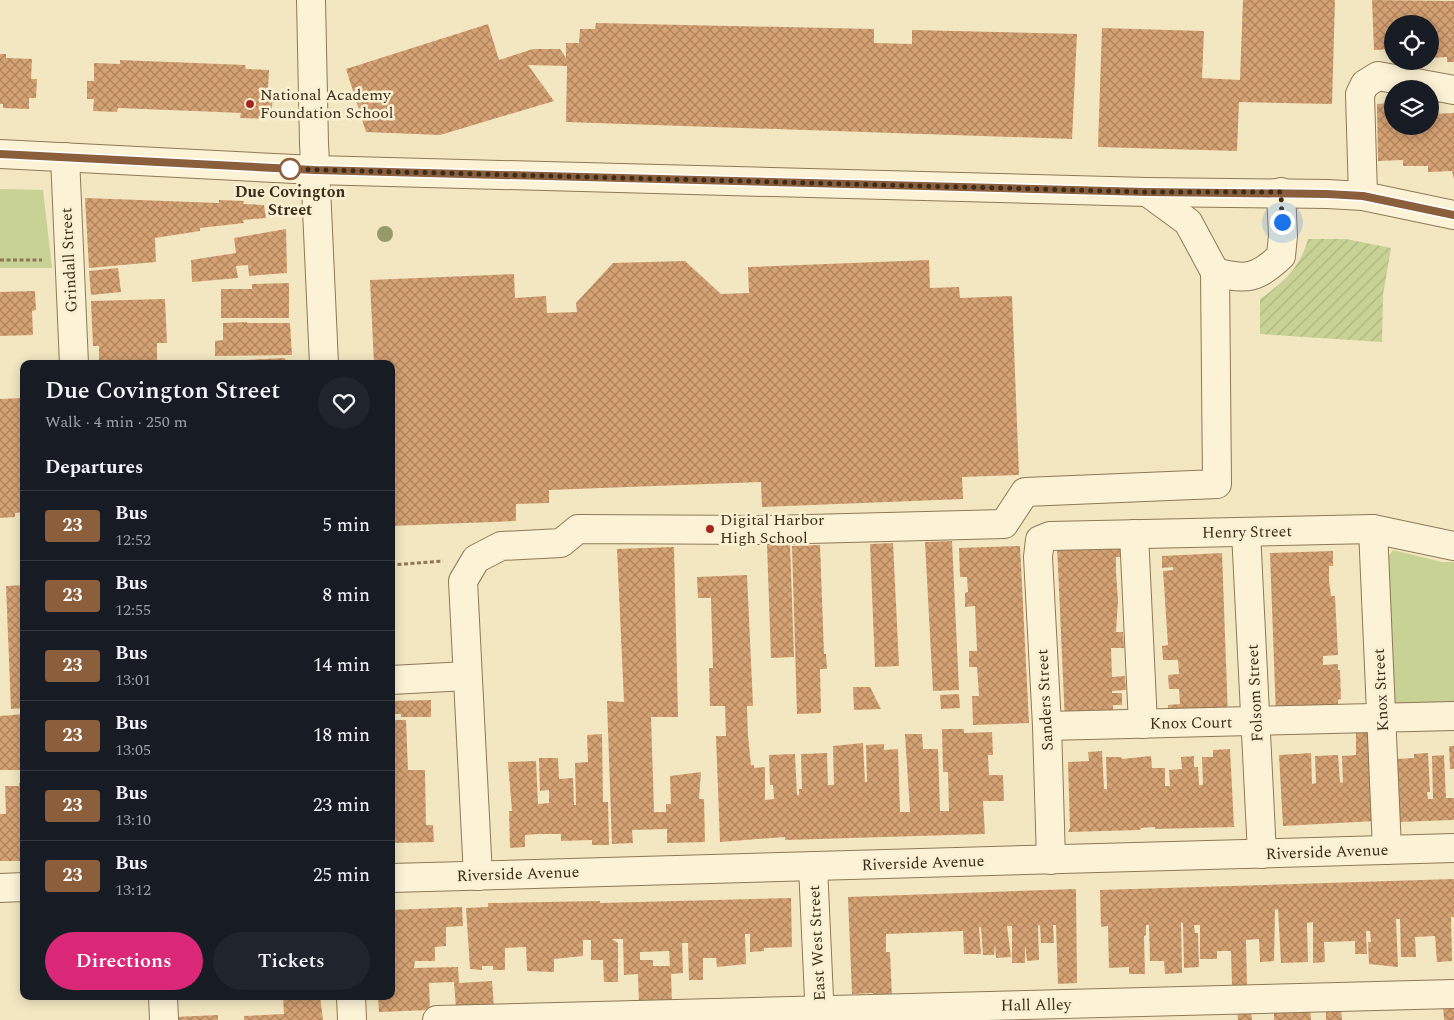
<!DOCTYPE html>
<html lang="en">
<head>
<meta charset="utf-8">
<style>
	:root { --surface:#171b24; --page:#20242c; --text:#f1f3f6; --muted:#9ea1a6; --line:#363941; --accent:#db2777 }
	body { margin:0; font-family:Spectral,serif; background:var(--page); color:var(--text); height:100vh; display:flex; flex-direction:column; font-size:19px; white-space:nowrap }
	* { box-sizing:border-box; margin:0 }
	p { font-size:16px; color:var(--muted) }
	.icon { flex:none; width:28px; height:28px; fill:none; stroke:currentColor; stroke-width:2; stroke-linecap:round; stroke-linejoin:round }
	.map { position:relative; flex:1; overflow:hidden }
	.drawer { position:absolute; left:20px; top:360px; width:375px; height:640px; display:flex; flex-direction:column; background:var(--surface); border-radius:10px; box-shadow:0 2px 12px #0003 }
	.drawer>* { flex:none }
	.badge { padding:0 10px; border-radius:4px; font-size:18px; line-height:32px }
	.controls { position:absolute; left:1384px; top:15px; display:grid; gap:10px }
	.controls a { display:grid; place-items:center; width:55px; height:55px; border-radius:50%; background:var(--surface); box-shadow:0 2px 12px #0003; font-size:25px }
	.you { position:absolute; width:25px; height:25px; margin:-12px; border:4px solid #fff; border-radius:50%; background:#1a73e8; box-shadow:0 0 0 8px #1a73e833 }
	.map>.badge { position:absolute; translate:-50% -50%; box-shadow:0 0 0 2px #fff }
	h2 { padding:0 25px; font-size:19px; line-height:45px }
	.round { display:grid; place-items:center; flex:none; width:52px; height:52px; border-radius:26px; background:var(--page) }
	.head { display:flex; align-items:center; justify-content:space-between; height:85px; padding:0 25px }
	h1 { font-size:24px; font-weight:600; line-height:38px }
	.action { display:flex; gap:10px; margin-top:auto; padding:10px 25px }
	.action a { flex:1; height:58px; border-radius:30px; background:var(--accent); color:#fff; font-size:20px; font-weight:600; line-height:58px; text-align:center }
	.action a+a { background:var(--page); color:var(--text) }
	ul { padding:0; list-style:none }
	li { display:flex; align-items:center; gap:15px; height:70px; padding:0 25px; border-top:1px solid var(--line) }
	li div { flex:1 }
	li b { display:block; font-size:19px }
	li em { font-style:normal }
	li .badge { min-width:55px; font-weight:700; text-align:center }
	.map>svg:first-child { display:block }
	.green { fill:#c7d294 }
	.garden { fill:url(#garden-furrows) }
	.building { fill:url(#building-cross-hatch); fill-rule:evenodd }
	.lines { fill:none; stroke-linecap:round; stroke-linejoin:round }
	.minor-casing { stroke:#8f7856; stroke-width:30 }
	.path { stroke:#8f7856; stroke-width:3; stroke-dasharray:4 2.5; stroke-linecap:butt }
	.minor { stroke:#fcf3d6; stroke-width:28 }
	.tree { fill:#969a69 }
	.line-casing { stroke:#fff; stroke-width:11 }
	.line { stroke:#8b5e3c; stroke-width:8 }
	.walk { stroke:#3d2e1c; stroke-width:5; stroke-dasharray:0 9 }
	.poi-dot { fill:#a42620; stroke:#f9f0d2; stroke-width:2 }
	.stop-dot { fill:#fff; stroke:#8b5e3c; stroke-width:2.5 }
	.labels { text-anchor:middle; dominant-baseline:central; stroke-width:5; stroke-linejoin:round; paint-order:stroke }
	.poi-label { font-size:16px; fill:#3d2e1c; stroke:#f9f0d2; text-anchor:start }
	.stop-label { font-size:16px; font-weight:bold; fill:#3d2e1c; stroke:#f9f0d2 }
	.street-label { font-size:16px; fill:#3d2e1c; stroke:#f9f0d2 }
</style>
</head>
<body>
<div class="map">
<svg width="1454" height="1020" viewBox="0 0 1454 1020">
	<defs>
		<pattern id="garden-furrows" width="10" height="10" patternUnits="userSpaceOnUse" patternTransform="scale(1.25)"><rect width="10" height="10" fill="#c7d294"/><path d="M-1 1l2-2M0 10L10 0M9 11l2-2" fill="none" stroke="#acb57f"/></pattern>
		<pattern id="building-cross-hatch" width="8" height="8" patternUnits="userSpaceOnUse" patternTransform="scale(1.25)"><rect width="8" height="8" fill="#d5a273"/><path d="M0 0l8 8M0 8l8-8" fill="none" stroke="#ae845e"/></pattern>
	</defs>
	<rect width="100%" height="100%" fill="#f3e7c1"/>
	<!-- green -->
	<g class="green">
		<polygon points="0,189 43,190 52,268 0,268"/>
		<polygon points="1393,550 1442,562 1454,562 1454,712 1392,714 1385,562"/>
	</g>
	<!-- garden -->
	<path class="garden" d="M1308 239H1346L1391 248 1383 295 1382 342 1260 334V299C1284 282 1300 268 1308 239Z"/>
	<!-- building -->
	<g class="building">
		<polygon points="1243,0 1335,0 1332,104 1239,102 1237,151 1098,147 1102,28 1204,31 1202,78 1240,80"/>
		<polygon points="1372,0 1454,1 1454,62 1447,62 1447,57 1430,58 1430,24 1392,24 1392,49 1374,50"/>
		<polygon points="596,23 874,29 874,43 912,44 912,30 1077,34 1072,139 566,122 567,66 528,65 554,101 440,135 366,132 346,69 488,24 499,60 533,49 560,49 566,58 566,43 579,43 580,29 595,29"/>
		<polygon points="0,54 6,54 6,58 32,59 31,79 37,79 36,98 29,98 29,109 3,108 3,104 0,104"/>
		<polygon points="120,60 245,65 246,69 269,70 268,89 273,89 272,108 267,108 267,119 240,118 241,113 219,112 118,108 117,112 93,111 94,99 87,99 87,81 94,81 94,63 120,64"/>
		<polygon points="1392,103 1392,126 1430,126 1430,114 1454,113 1454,179 1452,171 1428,172 1428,166 1403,166 1403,160 1378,161 1377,104"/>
		<polygon points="85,198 219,203 219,200 244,201 243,204 264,205 266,218 243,220 244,223 200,228 200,231 155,238 156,262 89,268"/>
		<polygon points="286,229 287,273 249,276 248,265 236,266 238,278 192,282 191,260 236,253 234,238"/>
		<polygon points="929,260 930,288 959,287 960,298 1012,296 1019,475 962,477 963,499 762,507 761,482 549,490 549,503 516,504 516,521 391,526 391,364 374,364 370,280 514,274 515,298 546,296 547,313 577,312 576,303 613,263 685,261 721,294 749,293 748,267"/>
		<polygon points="118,268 121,292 91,295 89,271"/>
		<polygon points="289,283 289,318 221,318 221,289 252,289 252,284"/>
		<polygon points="35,291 36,310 32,311 33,335 0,336 0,292"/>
		<polygon points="165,299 167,343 157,343 157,364 99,364 99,346 93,346 91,301"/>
		<polygon points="247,322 247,323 290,323 292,355 215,356 215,341 223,340 223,323"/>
		<polygon points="285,358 286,364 219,364 224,361"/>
		<polygon points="24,398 24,512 15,513 15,517 0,518 0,399"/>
		<polygon points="952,541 959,690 933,691 925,542"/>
		<polygon points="790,543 794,657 771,658 767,544"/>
		<polygon points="893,543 899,666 875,667 870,544"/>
		<polygon points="1120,543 1120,557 1116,557 1116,572 1118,601 1116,632 1123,632 1124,648 1111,648 1112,677 1125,676 1126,690 1112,691 1112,693 1122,693 1122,705 1113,705 1113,720 1065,722 1057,545"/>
		<polygon points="820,545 824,654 826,654 827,669 820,669 821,713 797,714 792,546"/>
		<polygon points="1020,546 1029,723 973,725 972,696 979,696 977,667 969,667 969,651 977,651 975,606 965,607 965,593 968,592 967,577 960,577 959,548"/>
		<polygon points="674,547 678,717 651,717 654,812 666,812 666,804 671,804 670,776 701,772 699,799 704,799 705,842 667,843 667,829 632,830 633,843 612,844 607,701 624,702 617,549"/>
		<polygon points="1333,551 1333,566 1329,566 1329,580 1331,596 1335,596 1338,655 1323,656 1323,665 1338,664 1338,670 1340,670 1341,699 1338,700 1338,714 1276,717 1270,553"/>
		<polygon points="1222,553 1228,717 1168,720 1168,705 1180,704 1179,689 1169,689 1168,675 1179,674 1178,660 1163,660 1162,646 1168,645 1163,571 1173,570 1173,567 1162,568 1162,556"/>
		<polygon points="747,575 753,706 747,706 748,736 751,765 754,765 754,768 765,767 765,800 774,799 773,785 770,785 769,755 795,754 797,795 799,795 799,789 802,789 801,754 827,753 828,785 834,785 833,746 863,743 865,782 867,782 866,745 884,744 884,750 898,749 900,812 910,812 905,734 922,734 923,749 938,749 940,811 949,811 948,772 943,772 942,729 964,729 964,733 992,732 993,755 988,755 989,775 1003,775 1004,801 983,801 985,834 785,840 785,837 720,842 716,736 726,736 725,706 710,706 709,668 713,668 711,598 698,598 697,577"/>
		<polygon points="24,585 24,708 11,709 6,586"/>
		<polygon points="853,687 870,687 881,709 854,710"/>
		<polygon points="959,694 960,708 941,709 940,695"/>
		<polygon points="431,700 431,717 401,717 401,714 391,714 391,701"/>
		<polygon points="24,714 24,770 0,770 0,716"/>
		<polygon points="391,720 406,720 408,770 425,770 426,825 433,825 434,842 391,843"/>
		<polygon points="1356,730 1370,734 1375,821 1283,826 1279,755 1311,753 1312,784 1316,783 1315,756 1338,755 1340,782 1343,783 1342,756 1356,755"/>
		<polygon points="602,734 603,802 608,802 609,845 592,845 592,840 561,841 561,834 539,834 525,835 525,847 510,848 509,811 512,811 508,762 536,761 538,804 549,803 549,790 540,791 539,758 558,758 559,779 573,778 574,805 576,805 575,763 588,762 587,735"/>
		<polygon points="1449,746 1454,746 1454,769 1450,769"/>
		<polygon points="1230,749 1234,827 1155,829 1155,827 1141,828 1140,830 1068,832 1070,828 1068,762 1089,761 1088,752 1102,751 1104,789 1107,789 1106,757 1121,757 1122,759 1151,756 1152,768 1165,768 1165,786 1170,786 1169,770 1182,769 1181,757 1194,756 1194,767 1198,767 1199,785 1203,785 1202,757 1213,757 1213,750"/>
		<polygon points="1428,753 1430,792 1427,792 1428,799 1433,799 1432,756 1444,755 1446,798 1454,798 1454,820 1397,822 1396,759 1414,758 1414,754"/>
		<polygon points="19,783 24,783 24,861 0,861 0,814 6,814 5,786 19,786"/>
		<polygon points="1454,879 1454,917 1451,917 1452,961 1437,962 1435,936 1415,937 1416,957 1401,957 1400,919 1396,919 1398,967 1369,964 1368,942 1371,942 1370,931 1366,931 1367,954 1355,954 1355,941 1324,942 1325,962 1313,963 1313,922 1307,923 1308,962 1281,963 1278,909 1275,910 1274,961 1260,962 1259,939 1246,940 1247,985 1232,986 1231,951 1217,951 1217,959 1200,959 1200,925 1194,925 1195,933 1198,933 1199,967 1184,968 1183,923 1181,922 1182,973 1165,974 1164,961 1150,961 1149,925 1146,925 1146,935 1144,936 1145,974 1129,974 1129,967 1109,968 1108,926 1101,927 1100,890"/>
		<polygon points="1076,889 1077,983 1058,984 1056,925 1053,925 1054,943 1041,943 1040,925 1038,926 1039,960 1027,961 1025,944 1025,963 1012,963 1012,926 1007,926 1011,957 996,958 995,944 994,955 983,955 981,927 979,927 981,954 964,954 963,931 886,934 886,952 890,952 892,998 873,999 873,993 852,994 848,897"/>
		<path d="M791 898 792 947 764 948V951L750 952V934H745L746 964 717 967 716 958H703V980H689L688 943H682L683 973 671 974 672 1004 639 1005 638 974 624 975 623 939H612L618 943V982H604L603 960H591V940H583V956L554 959V972L527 971 526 947 505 948V970H493V966H482V970L470 969 466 908 488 907V903H498L600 901V903ZM669 951 670 966H653V960H640V952Z"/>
		<polygon points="462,907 463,926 446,927 446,946 435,947 435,961 415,961 414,968 458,967 459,983 492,981 494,1008 456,1009 454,982 429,983 430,1010 379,1012 378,996 391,996 391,910"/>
		<polygon points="283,996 320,996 323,1020 244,1020 244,1016 284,1014"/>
		<polygon points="1454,1004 1454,1020 1444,1020 1443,1005"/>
		<polygon points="1310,1008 1311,1020 1274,1020 1274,1009"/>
		<polygon points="1341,1008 1342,1020 1326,1020 1326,1009"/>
		<polygon points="1237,1010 1251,1010 1252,1020 1238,1020"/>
		<polygon points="218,1015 218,1020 176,1020 175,1017"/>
	</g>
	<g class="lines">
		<defs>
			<g id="minor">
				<polyline points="311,0 314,143 324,364"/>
				<polyline points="0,154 315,170 1147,192 1327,194 1363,196 1454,215"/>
				<polyline points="65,157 74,364"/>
				<path d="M1147 192 1188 222 1215 272C1246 281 1258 278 1281 256L1283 236 1281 192"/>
				<polyline points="1363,196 1360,94 1365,84 1378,76 1454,90"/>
				<polyline points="1373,529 1387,850"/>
				<polyline points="1246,532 1262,854"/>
				<polyline points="1134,534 1143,724"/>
				<polyline points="391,680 467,676"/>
				<polyline points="1047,726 1454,716"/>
				<polyline points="1051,860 1047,726 1038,557 1040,540 1050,536 1373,529 1454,546"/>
				<polyline points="813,866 820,1020"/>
				<polyline points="478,876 463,581 476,559 501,546 561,543 578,529 769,530 1004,524 1025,492 1217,484 1215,272"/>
				<polyline points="391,878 1454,848"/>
				<polyline points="0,888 24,887"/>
				<polyline points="163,996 164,1020"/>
				<polyline points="351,996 352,1020"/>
				<polyline points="437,1020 1454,994"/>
			</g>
		</defs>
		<!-- minor casing -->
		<use href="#minor" class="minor-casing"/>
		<!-- path -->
		<g class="path">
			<polyline points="0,260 42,260"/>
			<polyline points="391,565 443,561"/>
		</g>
		<!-- minor -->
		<use href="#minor" class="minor"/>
	</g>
	<!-- trees -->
	<circle class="tree" cx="385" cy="234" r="8"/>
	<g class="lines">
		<defs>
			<polyline id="line" points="0,154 315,170 1147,192 1327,194 1363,196 1454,215"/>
		</defs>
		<!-- line casing -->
		<use href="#line" class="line-casing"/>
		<!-- line -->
		<use href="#line" class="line"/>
		<!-- walk -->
		<polyline class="walk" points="290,169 1147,192 1281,192 1282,222"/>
	</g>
	<!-- markers -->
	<g class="poi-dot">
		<circle cx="250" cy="104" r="5"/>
		<circle cx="710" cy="529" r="5"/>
	</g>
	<circle class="stop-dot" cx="290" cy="169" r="10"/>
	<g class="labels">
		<!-- poi labels -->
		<g class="poi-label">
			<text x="260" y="95">National Academy<tspan x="260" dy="18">Foundation School</tspan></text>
			<text x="720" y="520">Digital Harbor<tspan x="720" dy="18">High School</tspan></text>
		</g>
		<!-- stop labels -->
		<g class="stop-label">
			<text x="290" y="192">Due Covington<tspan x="290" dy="18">Street</tspan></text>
		</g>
		<!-- street labels -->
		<g class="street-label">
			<text transform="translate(69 260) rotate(-93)">Grindall Street</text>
			<text transform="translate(1247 532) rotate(-1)">Henry Street</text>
			<text transform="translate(1381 690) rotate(-93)">Knox Street</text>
			<text transform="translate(1255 693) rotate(-93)">Folsom Street</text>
			<text transform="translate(1045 700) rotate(-93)">Sanders Street</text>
			<text transform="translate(1191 723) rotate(-1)">Knox Court</text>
			<text transform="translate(1327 852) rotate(-2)">Riverside Avenue</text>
			<text transform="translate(923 863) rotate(-2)">Riverside Avenue</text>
			<text transform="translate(518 874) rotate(-2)">Riverside Avenue</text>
			<text transform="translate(817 943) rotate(-93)">East West Street</text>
			<text transform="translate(1036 1005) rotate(-1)">Hall Alley</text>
		</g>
	</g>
</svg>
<div class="controls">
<a><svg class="icon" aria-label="locate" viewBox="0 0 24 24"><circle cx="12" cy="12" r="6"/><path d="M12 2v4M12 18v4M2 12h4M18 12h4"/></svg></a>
<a><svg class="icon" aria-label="layers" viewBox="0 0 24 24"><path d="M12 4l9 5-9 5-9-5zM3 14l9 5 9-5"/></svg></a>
</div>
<div class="you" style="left:1282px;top:222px"></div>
<section class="drawer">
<div class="head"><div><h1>Due Covington Street</h1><p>Walk · 4 min · 250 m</p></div><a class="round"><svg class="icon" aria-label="heart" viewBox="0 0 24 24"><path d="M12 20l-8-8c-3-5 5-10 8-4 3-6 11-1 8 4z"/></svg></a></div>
<h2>Departures</h2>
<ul>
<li><span class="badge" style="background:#8b5e3c;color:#fff">23</span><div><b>Bus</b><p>12:52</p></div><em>5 min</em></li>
<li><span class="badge" style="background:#8b5e3c;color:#fff">23</span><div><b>Bus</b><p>12:55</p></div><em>8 min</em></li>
<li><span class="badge" style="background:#8b5e3c;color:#fff">23</span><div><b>Bus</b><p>13:01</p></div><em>14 min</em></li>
<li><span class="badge" style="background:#8b5e3c;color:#fff">23</span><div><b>Bus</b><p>13:05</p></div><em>18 min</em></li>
<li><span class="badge" style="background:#8b5e3c;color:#fff">23</span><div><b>Bus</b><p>13:10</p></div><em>23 min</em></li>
<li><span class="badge" style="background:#8b5e3c;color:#fff">23</span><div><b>Bus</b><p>13:12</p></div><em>25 min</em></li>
</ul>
<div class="action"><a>Directions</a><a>Tickets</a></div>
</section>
</div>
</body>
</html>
